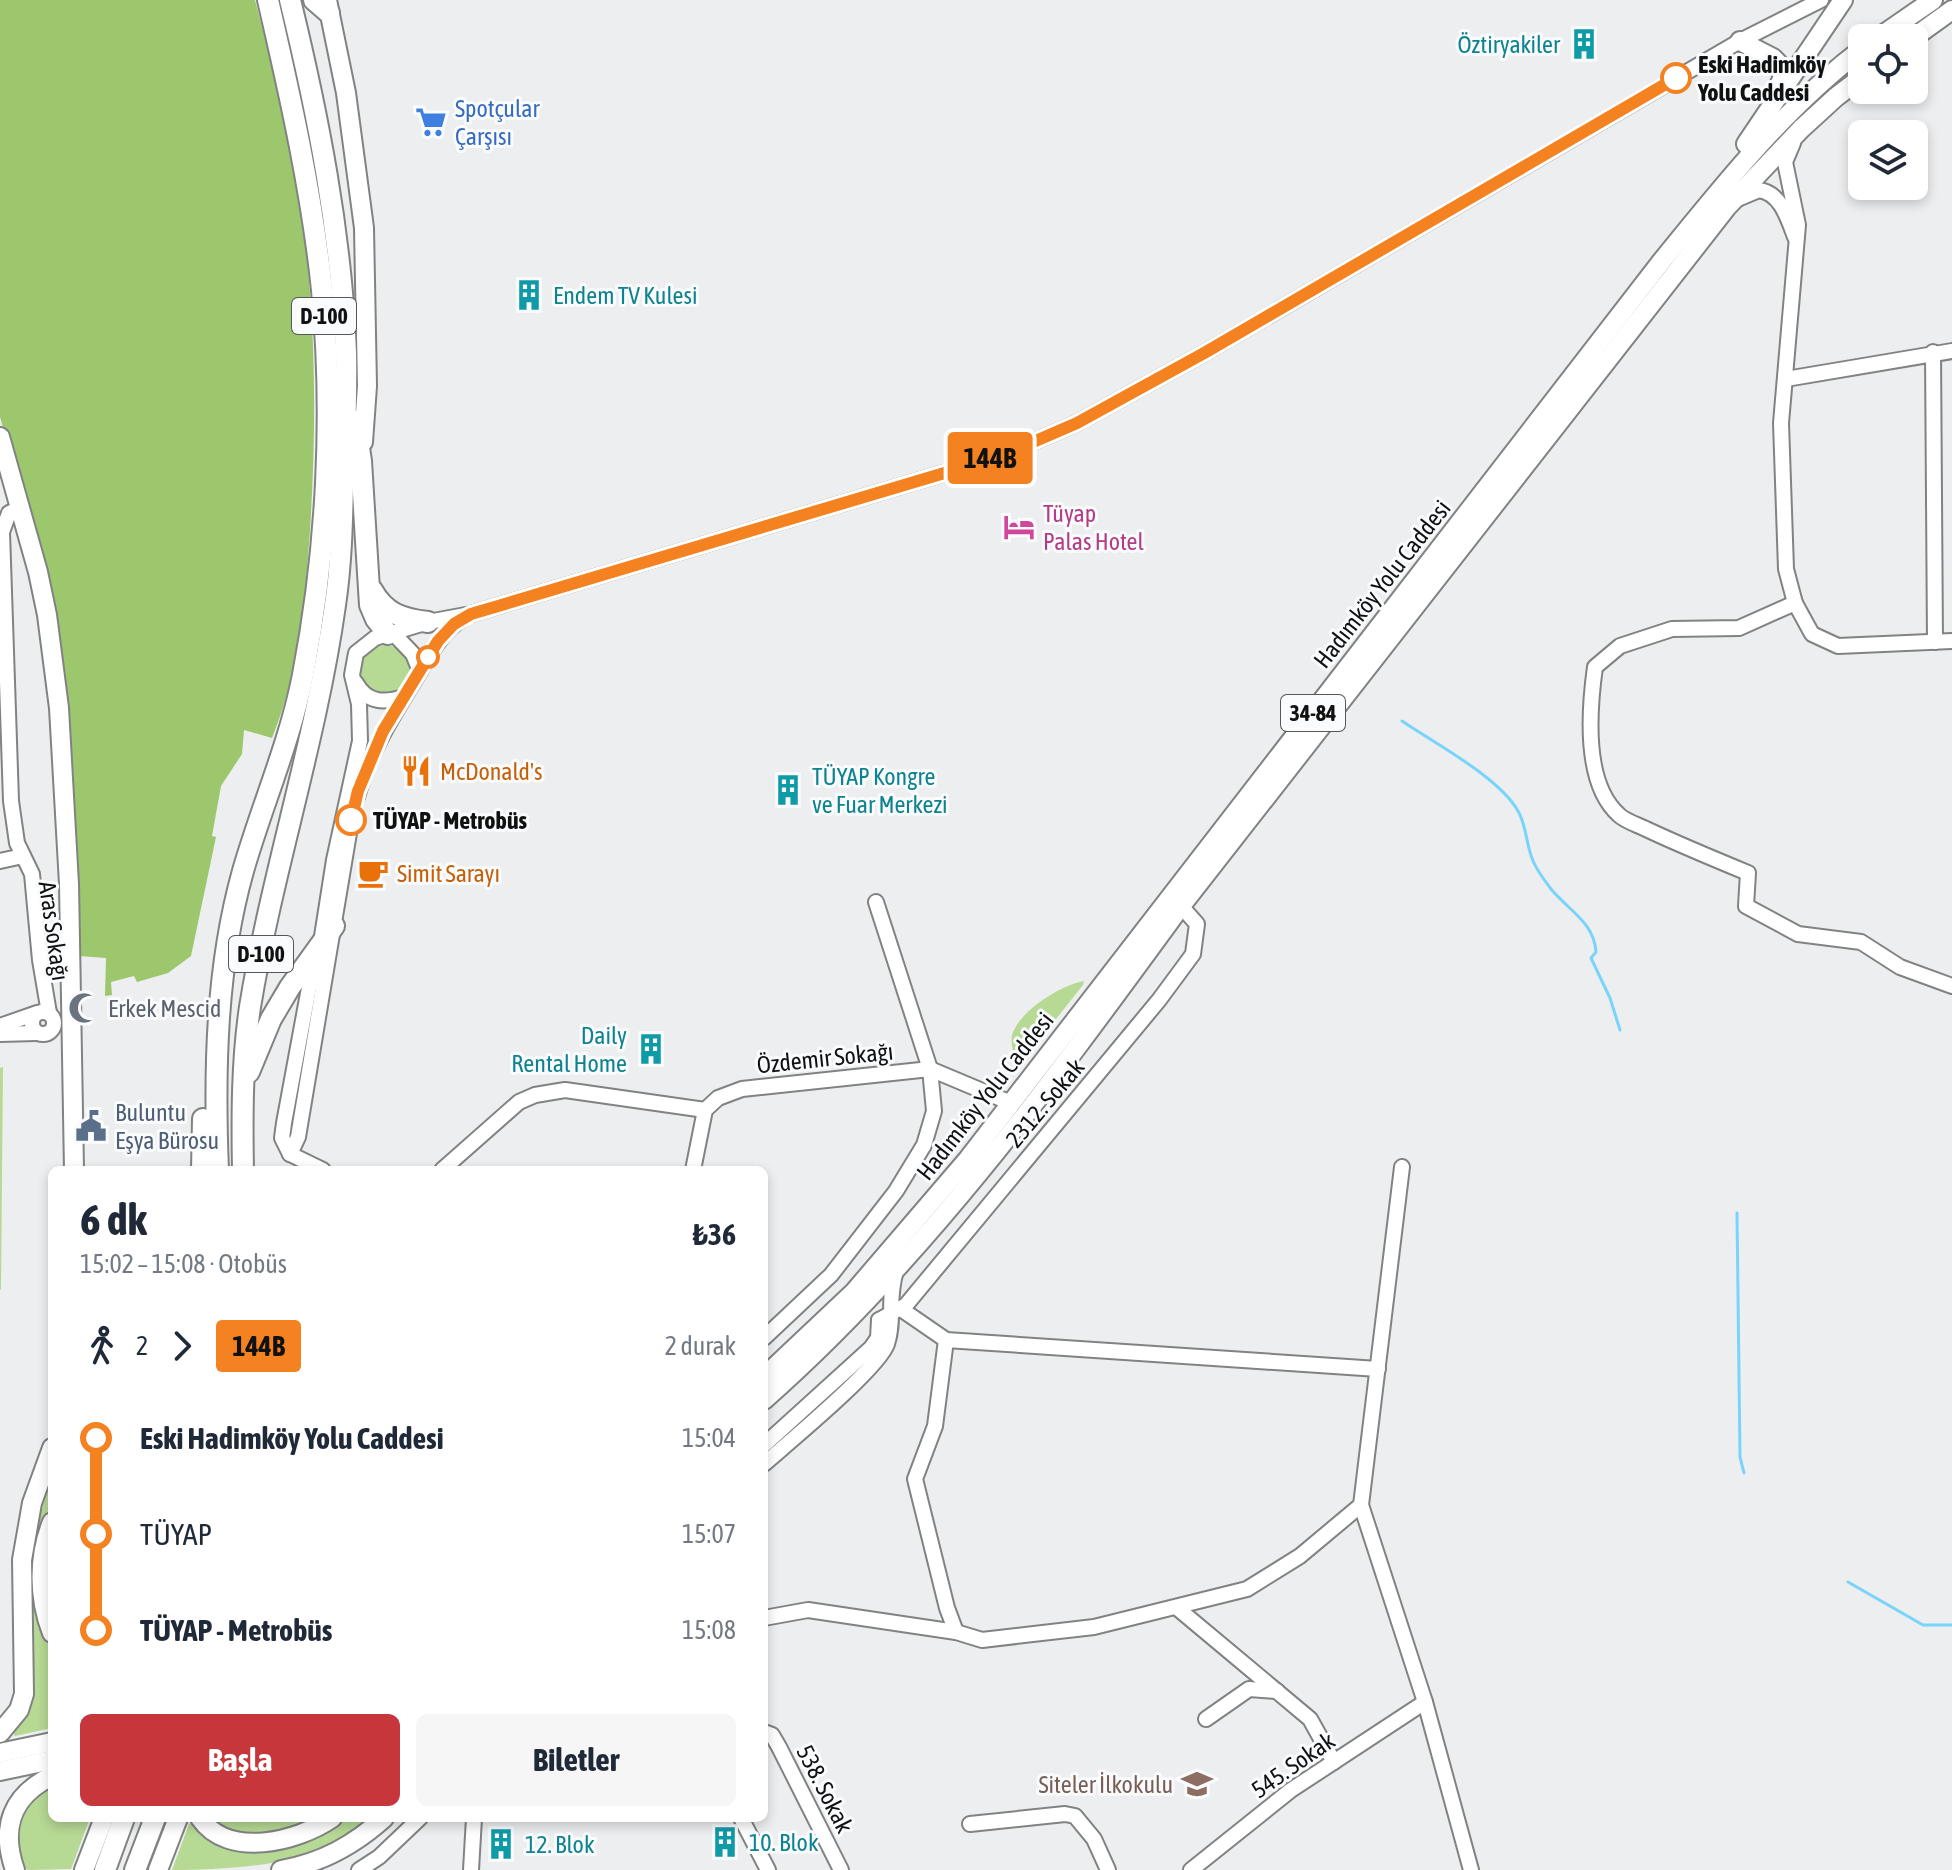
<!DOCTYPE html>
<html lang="tr">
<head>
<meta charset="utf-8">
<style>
	:root { --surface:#fff; --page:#f6f6f7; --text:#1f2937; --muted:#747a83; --accent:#c6363a }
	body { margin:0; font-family:"Asap Condensed",sans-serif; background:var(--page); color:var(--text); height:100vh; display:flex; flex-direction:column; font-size:30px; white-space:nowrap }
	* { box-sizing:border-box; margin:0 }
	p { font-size:26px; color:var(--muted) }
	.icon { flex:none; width:44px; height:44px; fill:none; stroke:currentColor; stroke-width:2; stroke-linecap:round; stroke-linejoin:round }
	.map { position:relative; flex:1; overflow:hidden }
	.side { position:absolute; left:48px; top:1166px; width:720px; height:656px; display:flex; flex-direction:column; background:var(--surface); border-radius:12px; box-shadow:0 4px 12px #0003 }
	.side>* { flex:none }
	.badge { padding:0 16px; border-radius:6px; font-size:28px; line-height:52px }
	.fabs { position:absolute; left:1848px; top:24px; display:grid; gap:16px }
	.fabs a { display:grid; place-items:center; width:80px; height:80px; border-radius:12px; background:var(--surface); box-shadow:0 4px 12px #0003; font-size:40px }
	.map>.badge { position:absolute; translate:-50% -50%; box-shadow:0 0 0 4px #fff }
	.legs { display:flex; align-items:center; gap:12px; height:88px; padding:0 32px; font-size:26px }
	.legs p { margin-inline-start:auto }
	.headline { display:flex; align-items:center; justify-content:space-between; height:136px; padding:0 32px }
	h1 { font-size:44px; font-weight:700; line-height:60px }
	.button { display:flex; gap:16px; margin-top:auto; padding:16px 32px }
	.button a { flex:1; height:92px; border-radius:12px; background:var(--accent); color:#fff; font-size:32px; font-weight:700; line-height:92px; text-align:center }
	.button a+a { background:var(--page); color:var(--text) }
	ul { padding:0 32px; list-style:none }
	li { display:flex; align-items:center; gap:28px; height:96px; font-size:30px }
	li i { display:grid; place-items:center; width:12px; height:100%; margin:0 10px; background:currentColor }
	li i::after { content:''; width:20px; height:20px; margin:-10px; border:6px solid; border-radius:50%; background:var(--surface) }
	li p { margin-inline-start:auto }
	li:first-child i { background:linear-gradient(#0000 50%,currentColor 0) }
	li:last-child i { background:linear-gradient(currentColor 50%,#0000 0) }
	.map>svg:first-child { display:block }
	.green { fill:#b6d994 }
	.forest { fill:#9cc76c }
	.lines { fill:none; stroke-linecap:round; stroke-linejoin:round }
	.stream { stroke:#79d4fb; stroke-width:3 }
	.minor-casing { stroke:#818383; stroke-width:18 }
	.major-casing { stroke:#818383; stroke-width:22 }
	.highway-casing { stroke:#818383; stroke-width:24 }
	.minor { stroke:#fff; stroke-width:14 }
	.major { stroke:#fff; stroke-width:18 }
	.highway { stroke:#fff; stroke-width:20 }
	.line-1-casing { stroke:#fff; stroke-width:18 }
	.line-1 { stroke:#f58220; stroke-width:12 }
	.stop-1-dot { fill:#fff; stroke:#f58220; stroke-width:4 }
	.labels { text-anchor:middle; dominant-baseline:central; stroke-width:6; stroke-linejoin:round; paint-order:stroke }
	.shield { fill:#fafbfd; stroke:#565758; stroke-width:2 }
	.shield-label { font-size:22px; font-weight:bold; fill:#101111 }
	.culture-label { font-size:24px; fill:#0d838f; stroke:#fafbfd; text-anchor:start }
	.stop-label { font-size:24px; font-weight:bold; fill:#101111; stroke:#fafbfd; text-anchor:start }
	.shop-label { font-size:24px; fill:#366cbe; stroke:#fafbfd; text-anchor:start }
	.hotel-label { font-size:24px; fill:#b23c85; stroke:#fafbfd; text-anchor:start }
	.street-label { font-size:24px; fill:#101111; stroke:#fafbfd }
	.food-label { font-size:24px; fill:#c56008; stroke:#fafbfd; text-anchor:start }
	.worship-label { font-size:24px; fill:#5b616d; stroke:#fafbfd; text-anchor:start }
	.service-label { font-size:24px; fill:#4e5e75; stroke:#fafbfd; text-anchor:start }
	.education-label { font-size:24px; fill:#785e54; stroke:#fafbfd; text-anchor:end }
</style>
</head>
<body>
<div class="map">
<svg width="1952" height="1870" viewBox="0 0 1952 1870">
	<rect width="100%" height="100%" fill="#edeeef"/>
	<!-- green -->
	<g class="green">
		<circle cx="385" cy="670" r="25"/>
		<path d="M1084 981 1083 985 1018 1067C1015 1058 1010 1045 1012 1035 1019 1011 1061 985 1084 981Z"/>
		<polygon points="3,1067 1,1289 0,1290 0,1068"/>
		<polygon points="52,1475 52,1503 45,1521 43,1627 52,1645 52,1728 15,1736 11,1730 15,1725 30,1550"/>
		<polygon points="52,1788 52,1818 90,1818 71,1869 28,1870 22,1866 9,1826 37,1795"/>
		<path d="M210 1818H319C288 1835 238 1843 210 1818Z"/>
		<path d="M343 1818H372C357 1830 343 1841 325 1849 286 1866 216 1870 172 1870L189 1824 195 1823 221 1841 338 1822Z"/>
	</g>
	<!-- forest -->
	<path class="forest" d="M0 0H255C280 96 304 194 310 293 316 371 315 452 310 530 305 601 299 672 272 738L244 730 242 754 221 786 212 836 216 837 191 956 168 973 137 982 134 976 111 982 112 995 105 996 106 958 79 956 37 546 0 417Z"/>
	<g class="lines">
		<!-- stream -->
		<g class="stream">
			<path d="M1402 721C1434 743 1499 777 1518 811 1527 826 1526 847 1534 863 1538 872 1545 881 1551 889 1568 910 1594 922 1596 952L1591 958 1610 998 1620 1030"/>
			<polyline points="1737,1213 1740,1457 1744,1473"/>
			<polyline points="1848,1582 1923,1625 1952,1625"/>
		</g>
		<defs>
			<g id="minor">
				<polyline points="1793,143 1785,162 1798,225 1781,423 1786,569 1795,603 1812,634 1838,646 1952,641"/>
				<path d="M1740 198 1759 190C1781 193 1788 219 1795 237"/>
				<polyline points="1933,352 1935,642"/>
				<polyline points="1786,379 1952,351"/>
				<polyline points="20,508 9,513 2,532 11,801 17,843 32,874 40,960 49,1013"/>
				<path d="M1795 603 1739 628 1672 629 1620 646 1595 667C1589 710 1583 783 1619 815 1625 821 1638 825 1646 829 1680 845 1714 859 1748 873L1746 906 1798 934 1861 942 1900 967 1952 986"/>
				<polyline points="393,633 413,654 420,671"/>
				<path d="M356 683C367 703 384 703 404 697"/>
				<path d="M357 797C369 754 391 719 414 681 428 658 440 632 464 618"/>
				<polyline points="0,861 23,856"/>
				<circle cx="43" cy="1023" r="11"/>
				<polyline points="0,1026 37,1013"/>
				<polyline points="0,1034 36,1033"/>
				<polyline points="290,1154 282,1138 284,1123 309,988 320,949 334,860 360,741 359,704 352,675 356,653 375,638 428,622 471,614 958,469 1017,449 1077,423 1206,352 1740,41 1821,0"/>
				<polyline points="290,1154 298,1137 349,833"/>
				<polyline points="290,1154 323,1170"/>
				<polyline points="442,1170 519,1102 535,1095 565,1090 705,1110"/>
				<polyline points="693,1170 705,1110 718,1098 742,1089 930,1069 1011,1103"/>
				<polyline points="901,1309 946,1340 1378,1369"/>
				<polyline points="879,1320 906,1305 1159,1000 1193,954 1197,924 1181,906"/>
				<polyline points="764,1338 831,1275 896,1191 924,1145 934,1111 930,1069 876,902"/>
				<polyline points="764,1445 871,1348 878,1338 879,1320"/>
				<path d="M764 1464C788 1443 879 1368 887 1344 895 1321 887 1298 896 1271"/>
				<polyline points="1176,1607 1310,1719 1334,1762"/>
				<polyline points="764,1618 808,1610 956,1632 947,1608 915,1479 935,1426 946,1340"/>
				<polyline points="956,1632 982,1640 1094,1627 1247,1589 1300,1556 1361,1505 1402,1167"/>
				<polyline points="1425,1702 1471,1870"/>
				<polyline points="1206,1719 1249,1689 1277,1691"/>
				<polyline points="764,1732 772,1735 779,1747 841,1870"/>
				<polyline points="741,1818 768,1870"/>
				<polyline points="970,1824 1065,1814 1075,1816 1094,1839 1108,1870"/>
				<polyline points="359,1870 379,1857 420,1818"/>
				<polyline points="471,1870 474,1818"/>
				<polyline points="1191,1870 1291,1790 1425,1702 1361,1505"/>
			</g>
			<g id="major">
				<polyline points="327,0 346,93 364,228 367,386 363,442"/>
				<polyline points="1878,38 1933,0"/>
				<polyline points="1913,38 1952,10"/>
				<polyline points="1740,41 1773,58 1778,63 1783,77 1775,94"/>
				<polyline points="1746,144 1843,0"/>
				<polyline points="0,437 38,572 47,615 59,708 69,884 74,1170"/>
				<path d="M764 1377 854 1292 968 1159 1661 262C1723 186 1783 109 1862 49"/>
				<path d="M764 1400C926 1257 1053 1081 1181 906L1727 207 1801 129 1836 97 1862 77"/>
				<path d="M52 1522C38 1557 38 1597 52 1633"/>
				<polyline points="0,1733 19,1710 24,1694 22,1560 32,1503 52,1448"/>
				<polyline points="0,1753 52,1742"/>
				<polyline points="0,1771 52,1760"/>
				<path d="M200 1818C228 1859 297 1842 332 1818"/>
				<path d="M15 1870C0 1827 12 1795 52 1776"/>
				<polyline points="84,1870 104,1818"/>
				<polyline points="158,1870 178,1818"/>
				<path d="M281 1870C322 1863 354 1845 384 1818"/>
			</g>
			<g id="highway">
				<polyline points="314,0 329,13"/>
				<polyline points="355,421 361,461 370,605 376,619 388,634"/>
				<path d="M372 590C385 614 403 619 428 622"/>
				<polyline points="249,1072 271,1019 290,987 334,926"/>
				<polyline points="202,1170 203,1119"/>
				<path d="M218 1170C214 1071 216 967 243 871 262 805 290 742 303 675 327 550 334 417 322 290 312 193 290 95 268 0"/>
				<path d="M243 1170C242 1116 242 1061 250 1007 272 872 316 741 335 605 341 565 342 525 343 485 345 441 347 396 346 352 341 233 318 115 290 0"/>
				<polyline points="105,1870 124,1818"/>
				<polyline points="135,1870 155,1818"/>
			</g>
		</defs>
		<!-- minor casing -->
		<use href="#minor" class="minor-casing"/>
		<!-- major casing -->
		<use href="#major" class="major-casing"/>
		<!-- highway casing -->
		<use href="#highway" class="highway-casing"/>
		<!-- minor -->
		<use href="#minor" class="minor"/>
		<!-- major -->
		<use href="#major" class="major"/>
		<!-- highway -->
		<use href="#highway" class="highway"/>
	</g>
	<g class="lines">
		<defs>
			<polyline id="line-1" points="351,820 358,791 383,731 438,641 454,624 471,614 958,469 1017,449 1077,423 1206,352 1676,78"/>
		</defs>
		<!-- line-1 casing -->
		<use href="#line-1" class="line-1-casing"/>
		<!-- line-1 -->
		<use href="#line-1" class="line-1"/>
	</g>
	<!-- icons -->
	<defs>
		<symbol id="building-bare" viewBox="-9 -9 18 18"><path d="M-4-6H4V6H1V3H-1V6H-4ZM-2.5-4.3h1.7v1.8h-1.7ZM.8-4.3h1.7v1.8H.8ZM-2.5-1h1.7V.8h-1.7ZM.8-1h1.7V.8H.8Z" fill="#0f9aa8" stroke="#fafbfd" stroke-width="2.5" paint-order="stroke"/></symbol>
		<symbol id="supermarket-bare" viewBox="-9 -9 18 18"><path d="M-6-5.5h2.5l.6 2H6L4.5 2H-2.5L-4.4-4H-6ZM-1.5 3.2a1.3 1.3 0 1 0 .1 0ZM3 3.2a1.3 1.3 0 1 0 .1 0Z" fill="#3f7fe0" stroke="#fafbfd" stroke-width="2.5" paint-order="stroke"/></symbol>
		<symbol id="hotel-bare" viewBox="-9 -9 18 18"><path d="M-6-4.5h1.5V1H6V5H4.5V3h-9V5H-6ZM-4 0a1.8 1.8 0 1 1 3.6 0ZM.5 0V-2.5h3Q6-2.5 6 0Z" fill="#d1479c" stroke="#fafbfd" stroke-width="2.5" paint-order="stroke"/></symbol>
		<symbol id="restaurant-bare" viewBox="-9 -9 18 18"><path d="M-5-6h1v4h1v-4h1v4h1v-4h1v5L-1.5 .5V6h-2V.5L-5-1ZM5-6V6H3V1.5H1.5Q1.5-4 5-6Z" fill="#e8710a" stroke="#fafbfd" stroke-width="2.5" paint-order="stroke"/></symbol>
		<symbol id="cafe-bare" viewBox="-9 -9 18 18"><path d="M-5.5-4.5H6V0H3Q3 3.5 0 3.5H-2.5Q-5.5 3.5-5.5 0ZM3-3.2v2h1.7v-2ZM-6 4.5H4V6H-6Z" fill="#e8710a" stroke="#fafbfd" stroke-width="2.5" paint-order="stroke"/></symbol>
		<symbol id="mosque-bare" viewBox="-9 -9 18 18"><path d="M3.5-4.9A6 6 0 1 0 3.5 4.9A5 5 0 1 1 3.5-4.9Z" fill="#6b7280" stroke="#fafbfd" stroke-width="2.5" paint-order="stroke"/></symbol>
		<symbol id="civic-bare" viewBox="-9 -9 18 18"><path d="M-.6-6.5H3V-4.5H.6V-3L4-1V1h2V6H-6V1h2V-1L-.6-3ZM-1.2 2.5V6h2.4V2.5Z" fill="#5c6f8a" stroke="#fafbfd" stroke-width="2.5" paint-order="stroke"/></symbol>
		<symbol id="school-bare" viewBox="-9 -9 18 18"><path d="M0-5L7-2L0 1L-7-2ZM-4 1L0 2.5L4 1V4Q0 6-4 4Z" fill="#8d6e63" stroke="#fafbfd" stroke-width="2.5" paint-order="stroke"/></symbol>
	</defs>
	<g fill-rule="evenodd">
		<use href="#building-bare" x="1562" y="22" width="44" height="44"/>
		<use href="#supermarket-bare" x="409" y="100" width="44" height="44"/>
		<use href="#building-bare" x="507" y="273" width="44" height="44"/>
		<use href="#hotel-bare" x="997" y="505" width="44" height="44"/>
		<use href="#restaurant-bare" x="394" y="749" width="44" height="44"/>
		<use href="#building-bare" x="766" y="768" width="44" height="44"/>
		<use href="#cafe-bare" x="351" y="851" width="44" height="44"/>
		<use href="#mosque-bare" x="62" y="986" width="44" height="44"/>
		<use href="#building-bare" x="629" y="1027" width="44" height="44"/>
		<use href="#civic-bare" x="69" y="1104" width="44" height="44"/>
		<use href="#school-bare" x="1175" y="1762" width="44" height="44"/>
		<use href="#building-bare" x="703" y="1820" width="44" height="44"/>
		<use href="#building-bare" x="479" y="1822" width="44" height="44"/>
	</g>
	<!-- markers -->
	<g class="stop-1-dot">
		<circle cx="1676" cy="78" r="14"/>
		<circle cx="428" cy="657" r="10"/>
		<circle cx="351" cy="820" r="14"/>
	</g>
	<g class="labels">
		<!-- shield labels -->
		<g class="shield">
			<rect x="292" y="298" width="64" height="36" rx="6"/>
			<rect x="1281" y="695" width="64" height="36" rx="6"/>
			<rect x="229" y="936" width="64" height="36" rx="6"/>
		</g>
		<g class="shield-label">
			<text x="324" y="316">D-100</text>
			<text x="1313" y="713">34-84</text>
			<text x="261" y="954">D-100</text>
		</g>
		<!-- culture labels -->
		<g class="culture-label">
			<text x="1560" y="44" text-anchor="end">Öztiryakiler</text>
			<text x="553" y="295">Endem TV Kulesi</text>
			<text x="812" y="776">TÜYAP Kongre<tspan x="812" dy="28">ve Fuar Merkezi</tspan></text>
			<text x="627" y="1035" text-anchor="end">Daily<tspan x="627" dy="28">Rental Home</tspan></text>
			<text x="749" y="1842">10. Blok</text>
			<text x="525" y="1844">12. Blok</text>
		</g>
		<!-- stop labels -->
		<g class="stop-label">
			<text x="1698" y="64">Eski Hadimköy<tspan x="1698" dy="28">Yolu Caddesi</tspan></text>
			<text x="373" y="820">TÜYAP - Metrobüs</text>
		</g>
		<!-- shop labels -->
		<g class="shop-label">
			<text x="455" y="108">Spotçular<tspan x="455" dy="28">Çarşısı</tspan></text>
		</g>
		<!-- hotel labels -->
		<g class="hotel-label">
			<text x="1043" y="513">Tüyap<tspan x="1043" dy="28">Palas Hotel</tspan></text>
		</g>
		<!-- street labels -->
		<g class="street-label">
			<text transform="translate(1382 584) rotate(-52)">Hadımköy Yolu Caddesi</text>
			<text transform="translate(54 931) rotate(82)">Aras Sokağı</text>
			<text transform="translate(825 1058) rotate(-6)">Özdemir Sokağı</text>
			<text transform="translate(985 1096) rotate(-52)">Hadımköy Yolu Caddesi</text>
			<text transform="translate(1045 1103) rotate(-50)">2312. Sokak</text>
			<text transform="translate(1293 1765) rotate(-35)">545. Sokak</text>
			<text transform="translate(825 1789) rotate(63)">538. Sokak</text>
		</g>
		<!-- food labels -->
		<g class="food-label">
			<text x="440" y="771">McDonald's</text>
			<text x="397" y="873">Simit Sarayı</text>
		</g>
		<!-- worship labels -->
		<g class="worship-label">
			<text x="108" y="1008">Erkek Mescid</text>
		</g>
		<!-- service labels -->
		<g class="service-label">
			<text x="115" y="1112">Buluntu<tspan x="115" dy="28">Eşya Bürosu</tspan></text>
		</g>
		<!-- education labels -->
		<g class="education-label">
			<text x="1173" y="1784">Siteler İlkokulu</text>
		</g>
	</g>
</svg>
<div class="fabs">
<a><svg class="icon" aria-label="locate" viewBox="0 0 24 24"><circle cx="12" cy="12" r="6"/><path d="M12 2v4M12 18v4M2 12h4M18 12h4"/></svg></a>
<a><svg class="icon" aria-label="layers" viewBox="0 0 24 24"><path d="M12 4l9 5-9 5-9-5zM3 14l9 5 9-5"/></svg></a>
</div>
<b class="badge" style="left:990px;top:458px;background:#f58220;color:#111">144B</b>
<section class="side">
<div class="headline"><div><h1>6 dk</h1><p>15:02 – 15:08 · Otobüs</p></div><b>₺36</b></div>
<div class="legs"><svg class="icon" aria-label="walk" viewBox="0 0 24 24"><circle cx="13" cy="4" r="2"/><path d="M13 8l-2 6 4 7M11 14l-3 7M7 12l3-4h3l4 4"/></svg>2<svg class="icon" aria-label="forward" viewBox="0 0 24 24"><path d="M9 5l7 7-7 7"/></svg><b class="badge" style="background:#f58220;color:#111">144B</b><p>2 durak</p></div>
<ul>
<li><i style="color:#f58220"></i><b>Eski Hadimköy Yolu Caddesi</b><p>15:04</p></li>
<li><i style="color:#f58220"></i><span>TÜYAP</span><p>15:07</p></li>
<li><i style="color:#f58220"></i><b>TÜYAP - Metrobüs</b><p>15:08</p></li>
</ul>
<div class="button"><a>Başla</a><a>Biletler</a></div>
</section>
</div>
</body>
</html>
